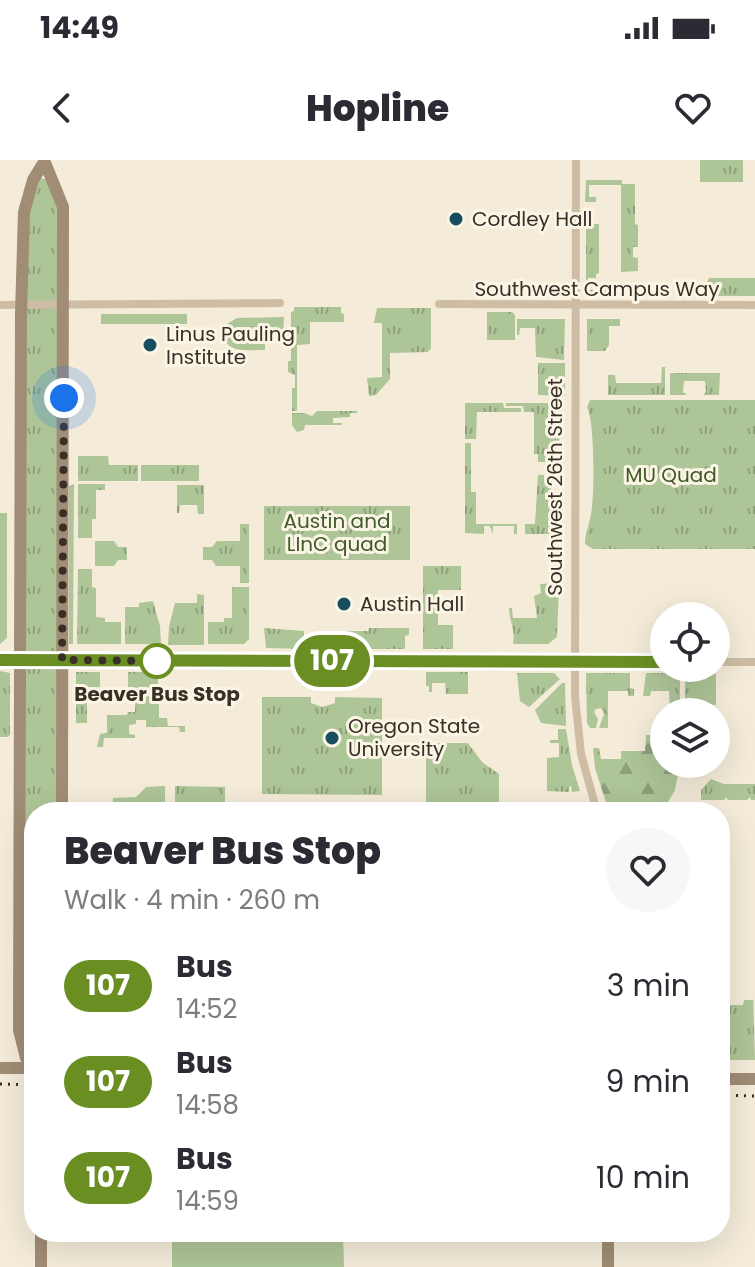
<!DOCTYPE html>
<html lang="en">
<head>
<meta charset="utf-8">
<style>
	:root { --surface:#fff; --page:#f7f7f7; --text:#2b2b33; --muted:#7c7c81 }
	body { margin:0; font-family:Poppins,sans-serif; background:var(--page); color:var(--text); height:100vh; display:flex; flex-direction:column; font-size:30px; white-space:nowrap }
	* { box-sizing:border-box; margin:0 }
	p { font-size:26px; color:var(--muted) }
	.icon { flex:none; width:44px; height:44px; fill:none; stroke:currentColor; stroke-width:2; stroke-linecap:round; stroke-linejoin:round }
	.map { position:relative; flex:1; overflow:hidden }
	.side { position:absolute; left:24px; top:642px; width:706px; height:440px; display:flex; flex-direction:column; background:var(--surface); border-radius:32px; box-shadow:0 8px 32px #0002 }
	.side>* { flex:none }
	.badge { padding:0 16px; border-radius:26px; font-size:28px; line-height:52px }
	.fabs { position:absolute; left:650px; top:442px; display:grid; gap:16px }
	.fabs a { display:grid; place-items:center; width:80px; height:80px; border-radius:50%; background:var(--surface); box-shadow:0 8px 32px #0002; font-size:40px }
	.you { position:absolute; width:40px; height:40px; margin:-20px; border:6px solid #fff; border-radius:50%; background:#1a73e8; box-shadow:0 0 0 12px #1a73e833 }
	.map>.badge { position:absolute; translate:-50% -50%; box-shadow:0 0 0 4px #fff }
	.round { display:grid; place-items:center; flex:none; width:84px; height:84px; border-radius:42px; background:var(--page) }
	.head { display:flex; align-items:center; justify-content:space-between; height:136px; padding:0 40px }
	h1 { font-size:38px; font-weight:800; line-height:60px }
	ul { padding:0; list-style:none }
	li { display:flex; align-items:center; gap:24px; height:96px; padding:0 40px }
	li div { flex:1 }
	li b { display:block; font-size:30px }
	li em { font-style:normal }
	li .badge { min-width:88px; font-weight:700; text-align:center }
	.status { display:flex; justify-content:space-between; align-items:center; height:56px; padding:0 40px; background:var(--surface); direction:ltr }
	.status svg { height:22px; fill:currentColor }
	header { display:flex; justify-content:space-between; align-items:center; height:104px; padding:0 40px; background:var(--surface); font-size:36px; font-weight:800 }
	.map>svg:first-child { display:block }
	.grass { fill:url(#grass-tufts) }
	.forest { fill:url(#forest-firs) }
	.pitch { fill:#aec597 }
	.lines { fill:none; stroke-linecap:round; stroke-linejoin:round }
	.street { stroke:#cebda4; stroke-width:8 }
	.secondary { stroke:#a18c75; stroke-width:12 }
	.rail { stroke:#382f26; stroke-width:3; stroke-dasharray:2 6; stroke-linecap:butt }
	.line-casing { stroke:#fff; stroke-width:18 }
	.line { stroke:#6b8e23; stroke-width:12 }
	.walk { stroke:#382f26; stroke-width:8; stroke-dasharray:0 14.4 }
	.poi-dot { fill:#174e5e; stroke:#fbf5e6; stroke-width:3 }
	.stop-dot { fill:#fff; stroke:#6b8e23; stroke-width:4 }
	.labels { text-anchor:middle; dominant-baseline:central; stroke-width:6; stroke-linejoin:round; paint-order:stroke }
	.poi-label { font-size:20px; fill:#382f26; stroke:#fbf5e6; text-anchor:start }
	.street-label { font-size:20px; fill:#382f26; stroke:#fbf5e6 }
	.park-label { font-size:20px; fill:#3f5927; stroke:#fbf5e6 }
	.stop-label { font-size:20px; font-weight:bold; fill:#382f26; stroke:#fbf5e6 }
</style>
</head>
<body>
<div class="status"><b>14:49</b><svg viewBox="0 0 49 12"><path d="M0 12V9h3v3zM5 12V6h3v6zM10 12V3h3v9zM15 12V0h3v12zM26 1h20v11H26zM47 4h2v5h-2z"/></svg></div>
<header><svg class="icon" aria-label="back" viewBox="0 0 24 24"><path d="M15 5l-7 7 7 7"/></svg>Hopline<svg class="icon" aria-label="heart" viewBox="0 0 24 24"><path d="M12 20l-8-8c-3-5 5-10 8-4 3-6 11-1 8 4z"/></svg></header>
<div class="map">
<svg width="755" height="1107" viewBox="0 0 755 1107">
	<defs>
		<pattern id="grass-tufts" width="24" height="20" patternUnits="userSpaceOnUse" patternTransform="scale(2)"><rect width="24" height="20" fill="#aec597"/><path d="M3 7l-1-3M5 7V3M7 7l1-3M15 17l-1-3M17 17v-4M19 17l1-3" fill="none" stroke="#8fa07b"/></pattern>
		<pattern id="forest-firs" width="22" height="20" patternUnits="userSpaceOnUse" patternTransform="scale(2)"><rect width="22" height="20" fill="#aec597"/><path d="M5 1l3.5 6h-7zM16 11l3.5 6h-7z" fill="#8fa07b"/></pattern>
	</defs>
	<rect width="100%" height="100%" fill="#f4ecd9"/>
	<!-- grass -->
	<g class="grass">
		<rect x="700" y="0" width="43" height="22"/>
		<polygon points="40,18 49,20 59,46 59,652 34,652 34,896 25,872 26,55 31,36"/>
		<polygon points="586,20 622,20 622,24 635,24 635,64 638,65 638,87 633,87 633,97 638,98 638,111 621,112 621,25 589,25 589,37 596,37 596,42 585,42"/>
		<polygon points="586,64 599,64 599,113 596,114 596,118 588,118 588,130 607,130 607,135 586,135"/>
		<polygon points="709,118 755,118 755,136 702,136 702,124 706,124"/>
		<polygon points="294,147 341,147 341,153 344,154 344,162 310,162 310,184 297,185 297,251 292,251 292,228 295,228 295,215 288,212 288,201 291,201 291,152 294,151"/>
		<polygon points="377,148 431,148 431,188 428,192 390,193 390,219 376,235 369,236 367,218 382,217 382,163 374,163"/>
		<polygon points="487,152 512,152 515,155 515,180 487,180"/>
		<rect x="101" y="154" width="86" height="10"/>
		<path d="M284 157 283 179H265V190C244 190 217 194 227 164L237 158Z"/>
		<polygon points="517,159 565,159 564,200 536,197 535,168 520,168 519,175 517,175"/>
		<polygon points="587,159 620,159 620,166 609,166 609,185 605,191 587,191"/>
		<polygon points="538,203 565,203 565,236 538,235"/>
		<polygon points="662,207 665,207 665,235 608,235 608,215 615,215 616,223 661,223"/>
		<polygon points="670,213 720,213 719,235 703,235 706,232 705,221 684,221 683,232 687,235 670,235"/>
		<path d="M590 240H755V389H593L585 384C585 375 588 368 590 359 595 342 595 261 587 247Z"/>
		<polygon points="465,243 503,243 504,248 521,248 521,252 477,252 476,279 465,279"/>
		<polygon points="506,243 549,243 560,251 559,302 538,302 538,294 534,294 534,252 524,252 523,246 506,246"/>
		<polygon points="317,251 357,251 357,253 350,253 350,257 333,258 333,263 342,263 342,265 305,265 304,270 297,272 292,265 292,253 304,253 312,256"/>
		<polygon points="465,283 471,283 471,332 476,332 476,364 517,364 517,374 514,374 514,366 493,366 493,374 490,366 484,366 484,374 465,373"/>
		<polygon points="78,296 108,296 109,305 138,305 138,321 78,321"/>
		<rect x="141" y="305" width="58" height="16"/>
		<polygon points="538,315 544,315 544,320 551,320 551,332 560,332 559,374 525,374 525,364 535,364"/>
		<polygon points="74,324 73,484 69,484 69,326"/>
		<polygon points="78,324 105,324 105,330 96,330 96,359 92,359 92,378 78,378"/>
		<polygon points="177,325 204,325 204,354 198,354 197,345 180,345 179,353 177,353"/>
		<rect x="264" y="346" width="146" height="54"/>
		<polygon points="240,364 249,364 249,423 240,423 240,406 216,406 212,400 203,400 203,387 212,387 217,381 240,381"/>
		<polygon points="95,381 114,381 118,387 127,387 127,400 118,400 114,406 95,406"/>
		<polygon points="423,406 461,406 461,430 438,430 438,465 453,465 453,489 423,489"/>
		<polygon points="78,409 92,409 92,427 96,428 96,457 105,458 105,462 121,462 121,484 77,484"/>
		<path d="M540 424 555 423 559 428 557 477 548 484H513C516 470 509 461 509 448H512L513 458H537L534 436 541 433Z"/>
		<polygon points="232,427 249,427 249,479 244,484 208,484 208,462 224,462 224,458 232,458"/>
		<polygon points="197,434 204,435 204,485 168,485 169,466 175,443 197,443"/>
		<polygon points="153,441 160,466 161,484 125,484 125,447 139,447 139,443"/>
		<polygon points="264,468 304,471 304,489 266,488"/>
		<polygon points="369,468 409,468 409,475 405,476 405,489 346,489 346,471 368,471"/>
		<polygon points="0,511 10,513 10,575 8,577 0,577"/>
		<polygon points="76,512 100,512 100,527 87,527 87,563 76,563"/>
		<polygon points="128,512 158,512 158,535 154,536 153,543 159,544 159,558 167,558 168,566 185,566 185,572 180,572 179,567 146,567 146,560 136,560 136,564 129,565 129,574 135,575 135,578 104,578 103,587 97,587 100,574 107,573 107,555 127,555 128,552 135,552 135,528 128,527"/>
		<polygon points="426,512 468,512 468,534 446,534 445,523 432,523 432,532 429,532 429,526 426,526"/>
		<polygon points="517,513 554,513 560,519 529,547 520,541"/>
		<polygon points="586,513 630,513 630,528 634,529 634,536 628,536 628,531 608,531 608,568 599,568 604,554 601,548 596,549 594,552 598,559 596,568 590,568 587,563"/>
		<polygon points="646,513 677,513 680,518 680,552 670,552 669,531 651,531 650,536 643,536"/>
		<polygon points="685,514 716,514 716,545 697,545 697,552 685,552"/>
		<polygon points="562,523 565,523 566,566 541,563 535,550"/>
		<polygon points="262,537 311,537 311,543 322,547 335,543 335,537 382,538 382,635 262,634"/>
		<polygon points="558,569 566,569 572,605 580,631 572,632 571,626 569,627 569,632 547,631 547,598 559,597 559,583 550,583 550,580 558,580"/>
		<polygon points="468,583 482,602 499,614 499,652 426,652 426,586 430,583"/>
		<polygon points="711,619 724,624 755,624 755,640 751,640 750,637 747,640 728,640 725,637 725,640 701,640 701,630"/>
		<polygon points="165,626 165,652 106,652 106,649 112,648 113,638 136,637 146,627"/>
		<polygon points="175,626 225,627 225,652 175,652"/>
		<polygon points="753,832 755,900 720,900 720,845 743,845 744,840 753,840"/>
	</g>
	<!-- forest -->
	<polygon class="forest" points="646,575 664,575 664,604 680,604 675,630 662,652 609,652 595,608 593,588 599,588 601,599 621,599 621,591 645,591"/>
	<!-- pitch -->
	<g class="pitch">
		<polygon points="0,353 7,353 7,478 0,484"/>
		<polygon points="172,1072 343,1072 344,1107 172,1107"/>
	</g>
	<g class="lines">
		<!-- street -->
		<g class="street">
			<polyline points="576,0 575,536 581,594 597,652"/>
			<polyline points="439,144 755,145"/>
			<polyline points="0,145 280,143"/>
			<polyline points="0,500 664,502"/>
			<polyline points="716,502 755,502"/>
		</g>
		<!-- secondary -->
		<g class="secondary">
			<polyline points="44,0 63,47 62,652"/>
			<polyline points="34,904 26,898 19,870 21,155 24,52 33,20 44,2"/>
			<polyline points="0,908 34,908"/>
			<polyline points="720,919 755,919"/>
			<polyline points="41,1072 41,1107"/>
			<polyline points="608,1072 608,1107"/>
		</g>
		<!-- rail -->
		<g class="rail">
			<polyline points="0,924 34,925"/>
			<polyline points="720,935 755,936"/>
		</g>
	</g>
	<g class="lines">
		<defs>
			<polyline id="line" points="0,500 664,502"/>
		</defs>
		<!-- line casing -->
		<use href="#line" class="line-casing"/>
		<!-- line -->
		<use href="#line" class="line"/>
		<!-- walk -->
		<polyline class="walk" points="64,238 62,500 165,501 157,501"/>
	</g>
	<!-- markers -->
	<g class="poi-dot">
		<circle cx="456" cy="59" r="8"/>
		<circle cx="150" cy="185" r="8"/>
		<circle cx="344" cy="444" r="8"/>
		<circle cx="332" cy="578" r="8"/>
	</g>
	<circle class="stop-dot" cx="157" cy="501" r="16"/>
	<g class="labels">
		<!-- poi labels -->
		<g class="poi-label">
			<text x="472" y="59">Cordley Hall</text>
			<text x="166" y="174">Linus Pauling<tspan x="166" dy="23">Institute</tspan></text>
			<text x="360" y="444">Austin Hall</text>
			<text x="348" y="566">Oregon State<tspan x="348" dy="23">University</tspan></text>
		</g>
		<!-- street labels -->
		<g class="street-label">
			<text x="597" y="129">Southwest Campus Way</text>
			<text transform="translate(555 327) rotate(-90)">Southwest 26th Street</text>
		</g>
		<!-- park labels -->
		<g class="park-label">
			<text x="671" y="315">MU Quad</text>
			<text x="337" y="361">Austin and<tspan x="337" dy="23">LInC quad</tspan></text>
		</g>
		<!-- stop labels -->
		<g class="stop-label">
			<text x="157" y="534">Beaver Bus Stop</text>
		</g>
	</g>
</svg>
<div class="fabs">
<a><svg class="icon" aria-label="locate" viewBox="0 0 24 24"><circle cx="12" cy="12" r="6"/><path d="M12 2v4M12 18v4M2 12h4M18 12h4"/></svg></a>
<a><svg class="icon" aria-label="layers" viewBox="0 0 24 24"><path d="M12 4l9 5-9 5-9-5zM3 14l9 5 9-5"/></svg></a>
</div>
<div class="you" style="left:64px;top:238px"></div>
<b class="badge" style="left:332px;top:501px;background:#6b8e23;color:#fff">107</b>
<section class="side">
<div class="head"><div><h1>Beaver Bus Stop</h1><p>Walk · 4 min · 260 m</p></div><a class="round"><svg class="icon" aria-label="heart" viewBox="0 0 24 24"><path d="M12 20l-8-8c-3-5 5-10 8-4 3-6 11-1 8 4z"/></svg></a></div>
<ul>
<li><span class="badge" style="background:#6b8e23;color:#fff">107</span><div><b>Bus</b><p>14:52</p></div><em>3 min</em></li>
<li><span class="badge" style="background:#6b8e23;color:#fff">107</span><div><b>Bus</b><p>14:58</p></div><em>9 min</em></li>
<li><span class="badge" style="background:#6b8e23;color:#fff">107</span><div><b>Bus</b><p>14:59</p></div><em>10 min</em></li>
</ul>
</section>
</div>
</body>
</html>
